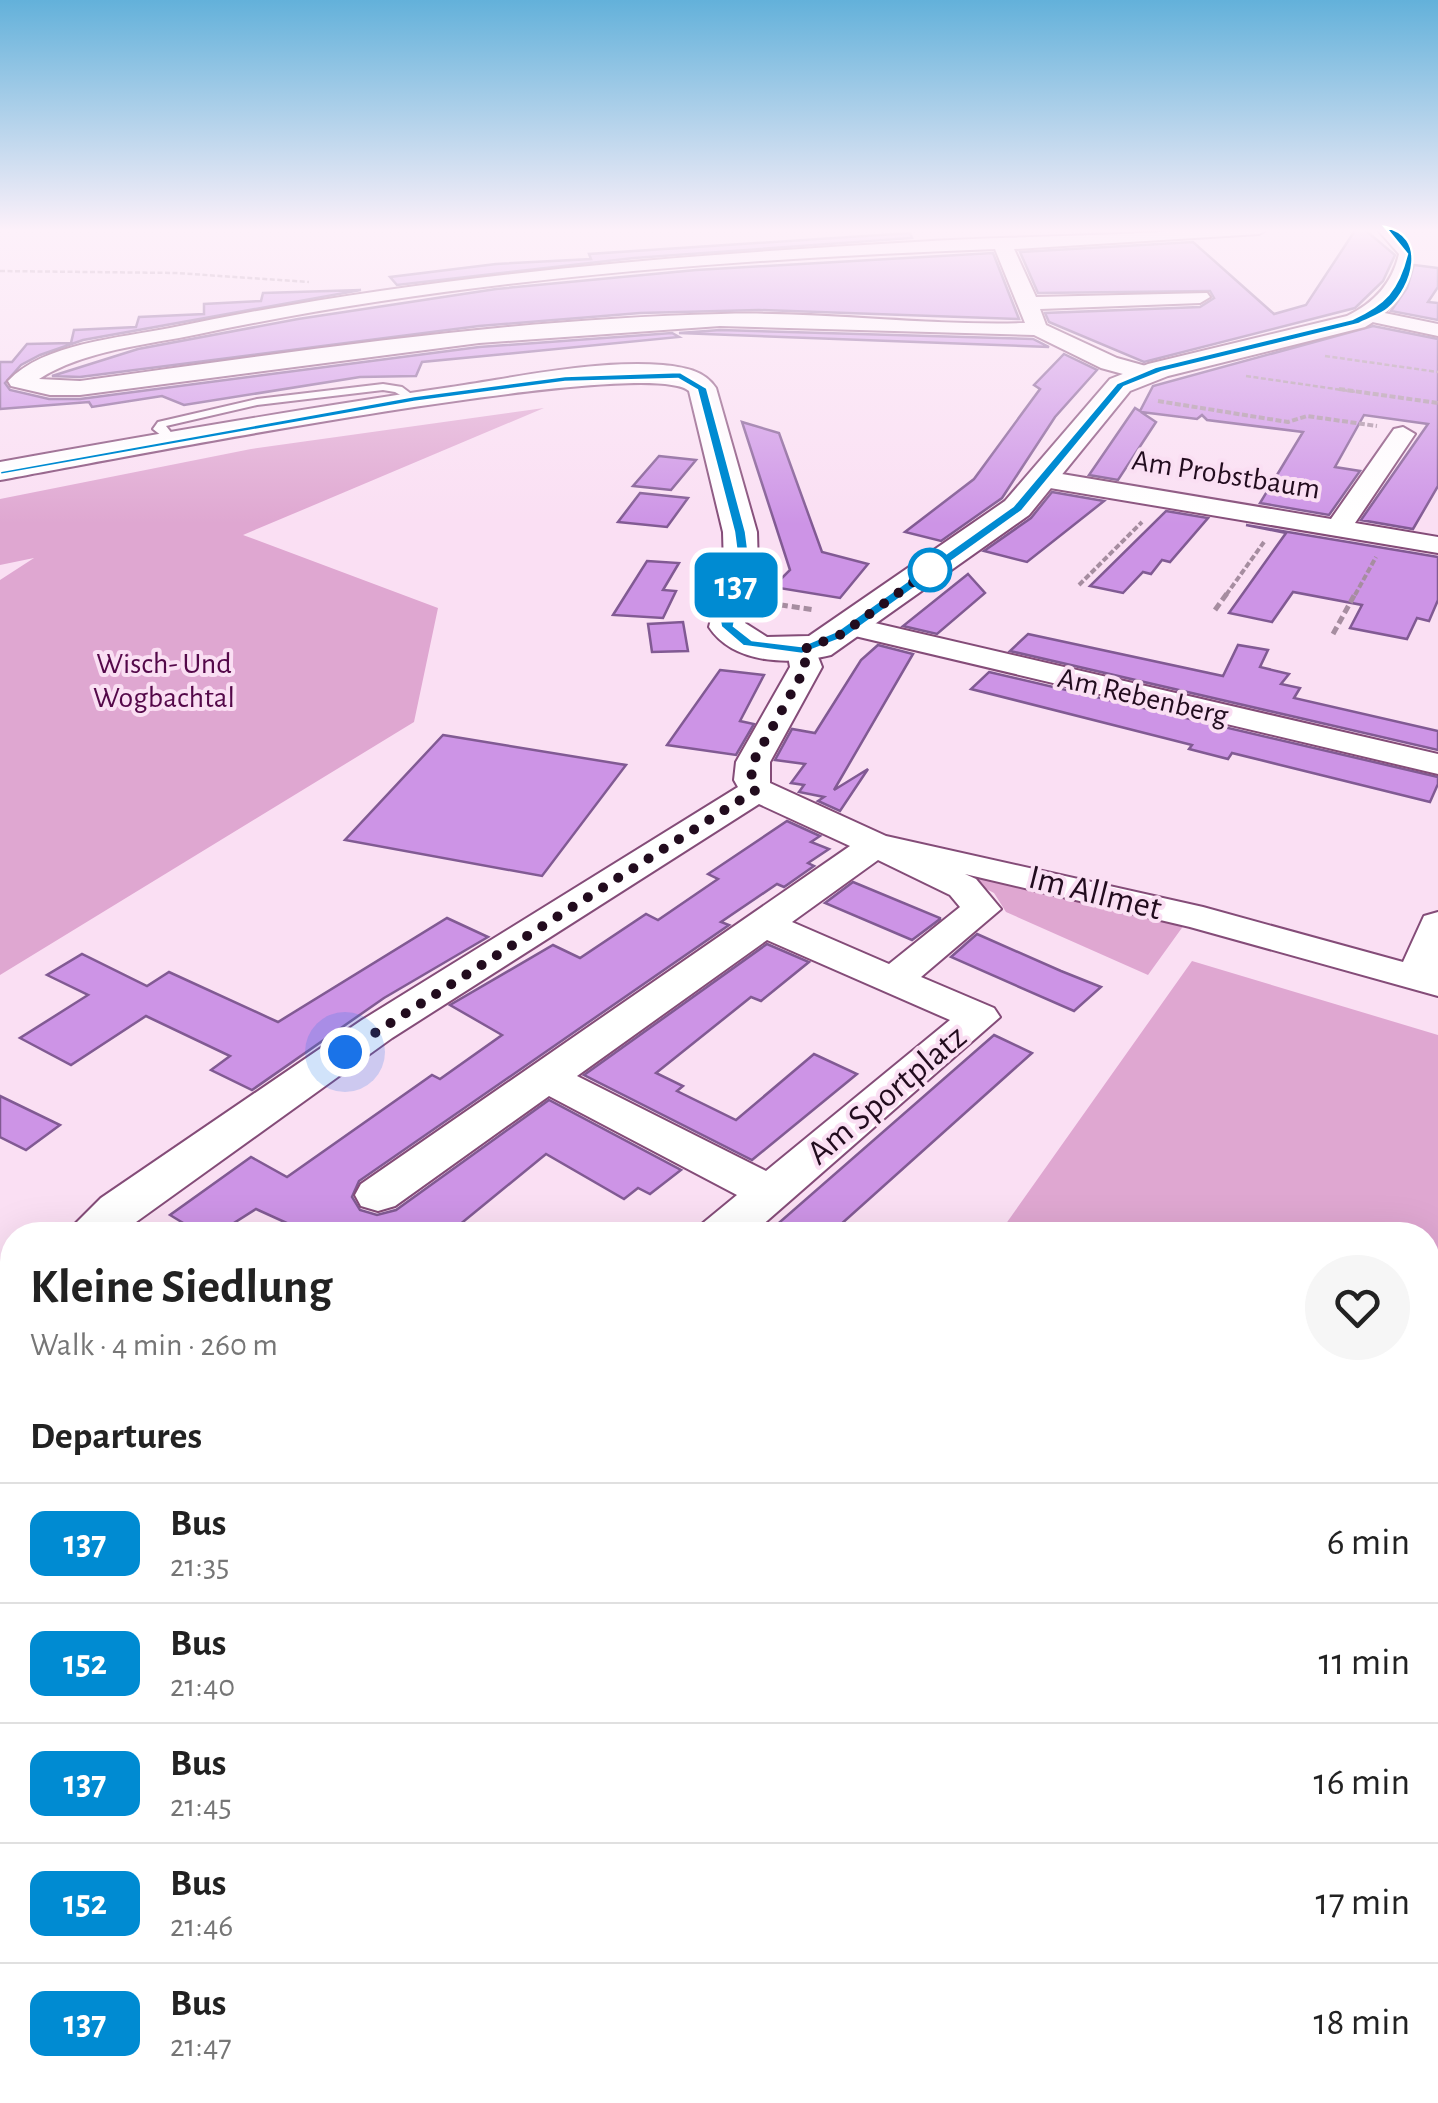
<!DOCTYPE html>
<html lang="en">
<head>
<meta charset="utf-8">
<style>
	:root { --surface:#fff; --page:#f6f6f6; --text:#222; --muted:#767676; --line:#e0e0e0 }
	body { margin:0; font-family:"Alegreya Sans",sans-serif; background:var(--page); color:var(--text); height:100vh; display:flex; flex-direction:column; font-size:38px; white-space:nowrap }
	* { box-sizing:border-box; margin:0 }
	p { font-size:32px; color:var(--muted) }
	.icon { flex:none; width:55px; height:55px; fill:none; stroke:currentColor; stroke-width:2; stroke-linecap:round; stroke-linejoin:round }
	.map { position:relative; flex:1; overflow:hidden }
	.details { position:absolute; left:0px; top:1222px; width:1440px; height:882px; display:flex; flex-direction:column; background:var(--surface); border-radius:40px 40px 0 0; box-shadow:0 10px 40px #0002 }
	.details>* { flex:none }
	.badge { padding:0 20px; border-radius:15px; font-size:35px; line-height:65px }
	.you { position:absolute; width:50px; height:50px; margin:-25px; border:8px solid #fff; border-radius:50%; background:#1a73e8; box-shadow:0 0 0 15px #1a73e833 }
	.map>.badge { position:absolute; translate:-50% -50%; box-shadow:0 0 0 5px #fff }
	h2 { padding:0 30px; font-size:38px; line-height:90px }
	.round { display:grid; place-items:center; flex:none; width:105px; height:105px; border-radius:52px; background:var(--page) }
	.head { display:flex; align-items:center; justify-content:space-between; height:170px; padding:0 30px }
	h1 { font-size:48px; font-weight:700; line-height:75px }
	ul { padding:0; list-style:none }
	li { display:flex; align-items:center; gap:30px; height:120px; padding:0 30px; border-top:2px solid var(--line) }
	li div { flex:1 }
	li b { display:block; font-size:38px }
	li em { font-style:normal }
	li .badge { min-width:110px; font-weight:700; text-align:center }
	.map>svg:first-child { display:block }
	.green { fill:#dfa7d1 }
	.building { fill:#cd94e6; stroke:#815a93; stroke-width:2.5 }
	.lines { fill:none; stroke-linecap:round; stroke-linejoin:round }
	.service-casing { stroke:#844c78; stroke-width:4 }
	.minor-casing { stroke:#844c78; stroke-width:4 }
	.tertiary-casing { stroke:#844c78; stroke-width:4 }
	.path-far2 { stroke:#a68da0; stroke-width:2.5; stroke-dasharray:5 2.5; stroke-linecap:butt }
	.path-far1 { stroke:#a68da0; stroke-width:4; stroke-dasharray:6 2.5; stroke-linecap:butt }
	.path { stroke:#a68da0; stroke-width:5; stroke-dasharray:8 4; stroke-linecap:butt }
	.service { fill:#fff; fill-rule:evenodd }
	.minor { fill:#fff; fill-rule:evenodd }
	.tertiary { fill:#fff; fill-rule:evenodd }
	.line { fill:#008bd2; stroke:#fff; stroke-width:2.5 }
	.walk { stroke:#220c1e; stroke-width:10; stroke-dasharray:0 18 }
	.stop-dot { fill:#fff; stroke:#008bd2; stroke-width:5 }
	.labels { text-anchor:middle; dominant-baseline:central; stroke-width:8; stroke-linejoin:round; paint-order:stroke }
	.far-street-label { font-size:30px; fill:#220c1e; stroke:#fadff3 }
	.far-park-label { font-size:30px; fill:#540849; stroke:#fadff3 }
	.street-label { font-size:35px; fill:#220c1e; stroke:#fadff3 }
</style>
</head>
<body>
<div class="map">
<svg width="1438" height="2103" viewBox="0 0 1438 2103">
	<rect width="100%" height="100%" fill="#fadff3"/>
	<!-- green -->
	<g class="green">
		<polygon points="544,408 243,535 438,608 414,722 0,975 0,580 34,558 0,565 0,499 251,449"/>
		<polygon points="963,866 1184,925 1148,975 1006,912 994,893 958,874"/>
		<polygon points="1192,961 1438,1035 1438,1597 1428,1625 1428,1235 998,1235"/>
	</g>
	<!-- building -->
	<g class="building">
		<polygon points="1356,229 1364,229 1395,255 1383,281 1355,308 1144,362 1049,322 1045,313 1200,307 1214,298 1210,291 1038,293 1020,252 1193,242 1274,314 1306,305"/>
		<polygon points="910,233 912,238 634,258 397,285 390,277 496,264 591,259 589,254"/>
		<polygon points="993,253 1019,319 759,310 640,313 479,326 80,377 52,376 138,349 298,319 496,289 696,270"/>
		<polygon points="1414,265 1438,268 1438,287 1428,302 1438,303 1438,320 1391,311 1407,288"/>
		<polygon points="361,290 83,340 40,355 21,365 5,383 10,390 49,399 80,399 479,347 672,333 679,337 422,362 416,376 360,377 184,405 162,396 92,407 89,402 0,409 0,362 12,362 27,344 71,343 74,330 136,327 139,317 204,314 204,304 261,301 263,293"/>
		<polygon points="1373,326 1438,339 1438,486 1413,529 1361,520 1428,424 1364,415 1335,467 1360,471 1329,515 1260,503 1303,432 1207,420 1202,415 1197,419 1141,412 1156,422 1118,480 1089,475 1135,408 1140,411 1153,386"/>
		<polygon points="720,330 1033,339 1049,347 679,333"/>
		<polygon points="1064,354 1097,370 1055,417 1002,498 941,541 905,532 974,479 1040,389 1034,385"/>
		<polygon points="742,422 779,433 822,552 868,564 840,598 773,587 790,570"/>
		<polygon points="659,456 696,460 671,490 633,486"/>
		<polygon points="1052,492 1104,501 1027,562 984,551 1031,518"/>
		<polygon points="640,493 688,498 667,527 618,522"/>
		<polygon points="1166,511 1208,518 1170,562 1162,560 1151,574 1143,572 1123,593 1090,586"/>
		<polygon points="1246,525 1438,557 1438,600 1429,621 1417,618 1407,639 1350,628 1362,605 1293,592 1272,622 1229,613 1286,533"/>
		<polygon points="647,561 679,563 663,590 676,591 663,618 613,615"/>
		<polygon points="968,574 985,593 937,634 903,626"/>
		<polygon points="683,622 688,651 652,652 648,624"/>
		<polygon points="1028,634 1223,676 1238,645 1268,650 1260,667 1289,674 1281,684 1300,688 1294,698 1438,731 1438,750 1010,651"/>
		<polygon points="878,645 913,654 834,790 868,769 840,811 818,801 824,797 799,792 804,785 791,783 805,764 775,760 792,729 815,733 861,660"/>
		<polygon points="720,670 764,675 740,721 754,724 736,755 667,745"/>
		<polygon points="989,672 1438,777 1438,784 1430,802 1232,753 1228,759 1189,749 1192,745 971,689"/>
		<polygon points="443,735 626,765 542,876 345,840"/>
		<polygon points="787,821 820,836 811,842 829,849 808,863 814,866 784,887 777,884 721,922 729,925 359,1181 352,1197 360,1210 377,1215 396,1210 549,1100 681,1170 650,1194 638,1188 624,1199 546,1154 447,1235 313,1235 256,1209 215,1235 203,1235 170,1215 251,1157 287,1177 432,1075 440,1079 502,1035 450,1005 553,945 580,958 646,914 658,920 718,879 708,874"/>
		<polygon points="853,882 940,918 940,919 912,940 825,903"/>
		<polygon points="447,918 488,937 384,998 252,1090 211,1070 230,1056 146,1016 71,1065 20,1038 88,995 47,975 82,954 147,986 169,972 278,1022"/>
		<polygon points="977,934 1061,971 1101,987 1074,1011 951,957"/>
		<polygon points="767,944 809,962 761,1001 751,997 656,1073 683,1086 677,1091 736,1120 814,1054 857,1074 752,1160 584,1075"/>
		<polygon points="994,1035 1032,1053 829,1235 765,1235"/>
		<polygon points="0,1096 60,1125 26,1150 0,1137"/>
	</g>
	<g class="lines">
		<defs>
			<g id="service">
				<polygon points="383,384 402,387 418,399 413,402 395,392 383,390 257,405 166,426 177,440 171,443 153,429 158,422 257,399"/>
				<polygon points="1438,1527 1438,1561 1428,1561 1428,1532"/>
			</g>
			<g id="minor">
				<path d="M1202 229H1268L1259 234 1014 249 1036 297 1207 293 1210 297 1200 303 1040 309 1046 325 1117 358 1153 368 1156 373 1145 380 1101 368 1034 335 720 326 479 343 80 395H50L11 386 8 381C44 343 120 338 170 328 416 276 665 256 915 242 1010 236 1106 237 1202 229ZM995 249 1025 323C923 326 822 311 721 314 506 319 292 352 80 381L39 379C84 350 147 345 199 334 459 279 730 259 995 249Z"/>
				<polygon points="1370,310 1438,324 1438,336 1363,320 1363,312"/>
				<polygon points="1403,427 1415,434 1355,523 1438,537 1438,553 1044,487 1031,479 1044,471 1331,519 1394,429"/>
				<polygon points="849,617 1438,754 1438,774 838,632 834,626"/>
				<path d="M802 641 813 644 822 667 770 762V783L886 836 1203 907 1403 962 1424 916 1438 912V996L1190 927 965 874 976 879 1001 909 921 977 994 1008 1000 1017 751 1235H696L703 1223 737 1195 549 1096 395 1206 378 1211 361 1206 355 1195 361 1184 850 846 759 804 392 1038 118 1235H64L101 1198 362 1020 738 787 734 780 736 762 790 667 787 650ZM878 860 950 895 960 907 889 964 792 922ZM767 940 950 1020 766 1171 577 1076Z"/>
				<polygon points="12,1274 12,1315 0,1319 0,1278"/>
			</g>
			<path id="tertiary" d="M1377 229C1438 229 1407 306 1365 327L1168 376 1130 391 1029 515 831 655C791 665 734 665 709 627L724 568 723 532 689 391C644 353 90 464 0 480V462C150 435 300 409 451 387 519 377 594 360 663 365 683 367 704 370 716 388L757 532 758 568 745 623 767 637 809 636 1005 501 1110 379 1148 364 1347 316C1374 303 1392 284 1399 254Z"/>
		</defs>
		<!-- service casing -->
		<use href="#service" class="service-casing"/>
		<!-- minor casing -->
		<use href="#minor" class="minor-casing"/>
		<!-- tertiary casing -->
		<use href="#tertiary" class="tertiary-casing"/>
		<!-- path-far2 -->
		<g class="path-far2">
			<polyline points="0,271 176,273 309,282"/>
			<polyline points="1325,356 1438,372"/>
			<polyline points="1246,376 1356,392"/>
		</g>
		<!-- path-far1 -->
		<g class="path-far1">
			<polyline points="1339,389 1438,403"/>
			<polyline points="1158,401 1288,422 1307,416 1377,426"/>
			<polyline points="1079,585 1142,522"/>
			<polyline points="1226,595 1264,542"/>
			<polyline points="1355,595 1376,557"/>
		</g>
		<!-- path -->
		<g class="path">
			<polyline points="768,603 815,610"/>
			<polyline points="1215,610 1228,592"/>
			<polyline points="1333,634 1356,592"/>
		</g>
		<!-- service -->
		<use href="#service" class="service"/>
		<!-- minor -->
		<use href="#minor" class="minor"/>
		<!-- tertiary -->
		<use href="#tertiary" class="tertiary"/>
	</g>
	<!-- sky -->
	<linearGradient id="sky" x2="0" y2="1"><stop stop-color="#63b1da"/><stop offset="0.44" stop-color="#fdf1fa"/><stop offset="1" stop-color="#fdf1fa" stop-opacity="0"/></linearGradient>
	<rect width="1438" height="524" fill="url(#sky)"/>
	<!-- line -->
	<path class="line" d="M1385 227C1428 235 1414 287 1388 309 1381 315 1368 319 1359 324L1162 372 1124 387 1022 511 846 637 802 654 743 646 721 627 719 617 737 555 734 532 697 390 678 379 565 382 414 402 0 475V471L414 396 565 376 680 372 707 388 746 532 749 555 734 626 752 640 801 646 837 631 1013 506 1117 383 1155 367 1352 319C1385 304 1398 290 1407 254Z"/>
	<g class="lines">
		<!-- walk -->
		<polyline class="walk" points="345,1052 756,790 751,780 753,762 806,667 802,650 842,634 930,570"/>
	</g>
	<!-- markers -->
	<circle class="stop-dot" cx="930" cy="570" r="20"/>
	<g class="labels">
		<!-- far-street labels -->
		<g class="far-street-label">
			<text transform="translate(1226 475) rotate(9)">Am Probstbaum</text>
			<text transform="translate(1143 697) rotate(13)">Am Rebenberg</text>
		</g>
		<!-- far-park labels -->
		<g class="far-park-label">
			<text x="164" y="664">Wisch- Und<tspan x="164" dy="34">Wogbachtal</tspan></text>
		</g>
		<!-- street labels -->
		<g class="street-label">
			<text transform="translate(1095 893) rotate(14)">Im Allmet</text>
			<text transform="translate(887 1095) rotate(-40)">Am Sportplatz</text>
		</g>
	</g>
</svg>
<div class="you" style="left:345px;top:1052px"></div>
<b class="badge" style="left:736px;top:585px;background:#008bd2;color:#fff">137</b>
<section class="details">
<div class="head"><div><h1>Kleine Siedlung</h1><p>Walk · 4 min · 260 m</p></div><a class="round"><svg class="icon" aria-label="heart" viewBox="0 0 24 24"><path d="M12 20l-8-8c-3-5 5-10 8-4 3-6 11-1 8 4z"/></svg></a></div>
<h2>Departures</h2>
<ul>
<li><span class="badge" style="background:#008bd2;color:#fff">137</span><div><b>Bus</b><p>21:35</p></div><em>6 min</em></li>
<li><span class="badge" style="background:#008bd2;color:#fff">152</span><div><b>Bus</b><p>21:40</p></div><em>11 min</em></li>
<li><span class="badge" style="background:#008bd2;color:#fff">137</span><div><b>Bus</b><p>21:45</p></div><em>16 min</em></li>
<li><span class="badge" style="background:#008bd2;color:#fff">152</span><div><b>Bus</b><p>21:46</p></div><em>17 min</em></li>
<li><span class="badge" style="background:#008bd2;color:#fff">137</span><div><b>Bus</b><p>21:47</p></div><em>18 min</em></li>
</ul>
</section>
</div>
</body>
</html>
